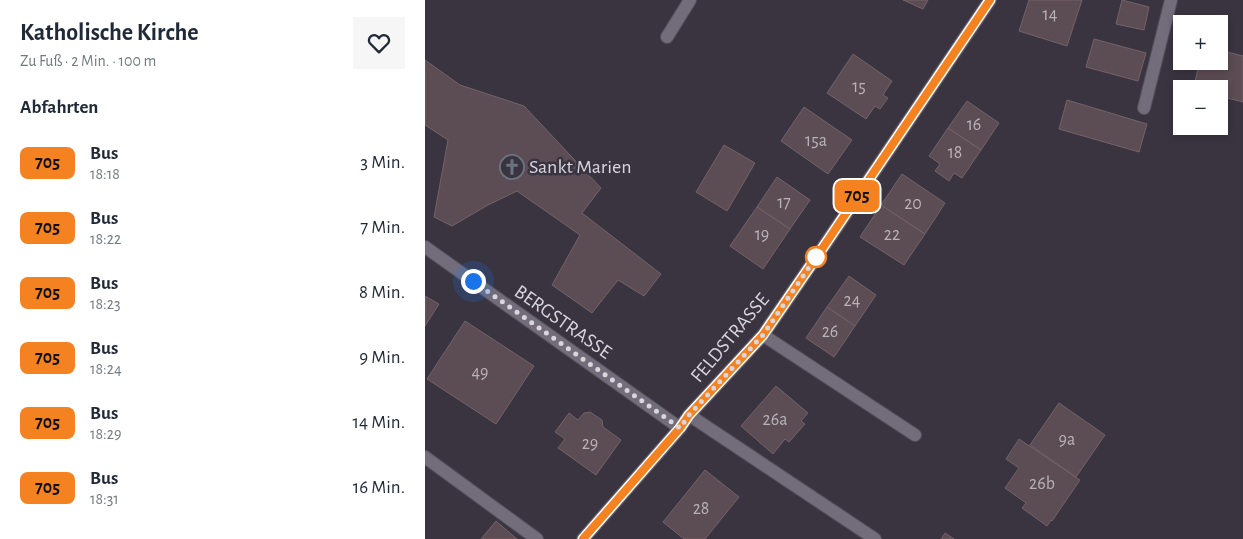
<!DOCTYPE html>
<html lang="de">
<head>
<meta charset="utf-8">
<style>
	:root { --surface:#fff; --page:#f6f6f7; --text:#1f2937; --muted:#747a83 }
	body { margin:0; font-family:"Alegreya Sans",sans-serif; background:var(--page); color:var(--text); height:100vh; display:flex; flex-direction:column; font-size:19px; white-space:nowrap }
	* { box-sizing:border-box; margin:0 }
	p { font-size:16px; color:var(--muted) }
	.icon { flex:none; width:28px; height:28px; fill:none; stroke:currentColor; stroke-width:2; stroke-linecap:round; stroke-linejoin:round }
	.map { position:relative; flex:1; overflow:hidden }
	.panel { display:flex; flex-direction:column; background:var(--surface); width:425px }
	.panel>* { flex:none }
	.badge { padding:0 10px; border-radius:8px; font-size:18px; line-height:32px }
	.buttons { position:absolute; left:748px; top:15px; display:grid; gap:10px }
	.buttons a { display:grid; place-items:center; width:55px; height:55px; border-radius:0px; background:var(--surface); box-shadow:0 2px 8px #0003; font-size:25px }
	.you { position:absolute; width:25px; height:25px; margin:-12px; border:4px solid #fff; border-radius:50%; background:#1a73e8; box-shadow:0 0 0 8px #1a73e833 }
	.map>.badge { position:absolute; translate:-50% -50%; box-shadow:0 0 0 2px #fff }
	h2 { padding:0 20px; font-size:19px; line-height:45px }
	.round { display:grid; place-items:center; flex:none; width:52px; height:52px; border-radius:0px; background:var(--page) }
	.headline { display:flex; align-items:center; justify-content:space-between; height:85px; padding:0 20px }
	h1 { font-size:24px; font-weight:700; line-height:38px }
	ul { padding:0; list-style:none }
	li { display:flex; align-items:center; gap:15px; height:65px; padding:0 20px }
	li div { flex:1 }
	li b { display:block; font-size:19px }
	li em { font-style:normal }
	li .badge { min-width:55px; font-weight:700; text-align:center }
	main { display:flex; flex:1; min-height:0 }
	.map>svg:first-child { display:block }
	.building { fill:#5c4c53; stroke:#736369 }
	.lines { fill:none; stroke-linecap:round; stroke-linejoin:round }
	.minor-casing { stroke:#54505a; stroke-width:14 }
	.minor { stroke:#736d7b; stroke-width:12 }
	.line-casing { stroke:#fff; stroke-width:11 }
	.line { stroke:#f58220; stroke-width:8 }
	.walk { stroke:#d8d5dd; stroke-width:5; stroke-dasharray:0 9 }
	.stop-dot { fill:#fff; stroke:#f58220; stroke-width:2.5 }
	.labels { text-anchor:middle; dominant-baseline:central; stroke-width:5; stroke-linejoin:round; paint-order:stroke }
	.number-label { font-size:18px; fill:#b9b3ba }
	.poi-label { font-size:20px; fill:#d8d5dd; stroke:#3a3441; text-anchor:start }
	.street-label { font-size:20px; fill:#d8d5dd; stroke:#3a3441 }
</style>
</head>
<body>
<main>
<section class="panel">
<div class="headline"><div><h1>Katholische Kirche</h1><p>Zu Fuß · 2 Min. · 100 m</p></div><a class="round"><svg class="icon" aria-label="heart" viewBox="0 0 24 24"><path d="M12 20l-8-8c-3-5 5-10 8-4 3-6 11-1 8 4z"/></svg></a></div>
<h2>Abfahrten</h2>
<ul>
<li><span class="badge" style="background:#f58220;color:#111">705</span><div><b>Bus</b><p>18:18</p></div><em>3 Min.</em></li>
<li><span class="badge" style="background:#f58220;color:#111">705</span><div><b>Bus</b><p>18:22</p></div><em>7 Min.</em></li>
<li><span class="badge" style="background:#f58220;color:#111">705</span><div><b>Bus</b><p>18:23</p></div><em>8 Min.</em></li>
<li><span class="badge" style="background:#f58220;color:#111">705</span><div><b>Bus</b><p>18:24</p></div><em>9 Min.</em></li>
<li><span class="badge" style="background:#f58220;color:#111">705</span><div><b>Bus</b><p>18:29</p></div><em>14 Min.</em></li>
<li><span class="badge" style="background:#f58220;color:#111">705</span><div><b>Bus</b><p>18:31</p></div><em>16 Min.</em></li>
</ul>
</section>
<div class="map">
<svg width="818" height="539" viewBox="0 0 818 539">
	<rect width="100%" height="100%" fill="#3a3441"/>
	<!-- building -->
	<g class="building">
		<polygon points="478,0 503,0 498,9"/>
		<polygon points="604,0 657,0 642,46 594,31"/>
		<polygon points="697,0 724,7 719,30 691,24"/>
		<polygon points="669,39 721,53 713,81 661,67"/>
		<polygon points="794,50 818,56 818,102 794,96 794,89 768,89 775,61 794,61"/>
		<polygon points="428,54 467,81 458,95 463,98 455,109 450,106 441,119 402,93"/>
		<polygon points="0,60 35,85 99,106 176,188 157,213 236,274 219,296 193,280 167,313 127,285 155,235 92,191 63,205 27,226 9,217 23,140 0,125"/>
		<polygon points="642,100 722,124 714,152 634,129"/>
		<polygon points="542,101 574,123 556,150 523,128"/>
		<polygon points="379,107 427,140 403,174 356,141"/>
		<polygon points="523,128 556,150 537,178 529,173 524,181 510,171 515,164 504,156"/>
		<polygon points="299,145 330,163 302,211 271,192"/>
		<polygon points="477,174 520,203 500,234 456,205"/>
		<polygon points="352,177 385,200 365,229 332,207"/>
		<polygon points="456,205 500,234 479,265 435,237"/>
		<polygon points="332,207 365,229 338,269 305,246"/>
		<polygon points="424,276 451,295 430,326 402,307"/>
		<polygon points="0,296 14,304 0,326"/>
		<polygon points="402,307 430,326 409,357 381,338"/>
		<polygon points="40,321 109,366 71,424 2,379"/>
		<polygon points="351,386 383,413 376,421 380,424 364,442 360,439 348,454 316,426"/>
		<polygon points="634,403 680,435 651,477 605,445"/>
		<polygon points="165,412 177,420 178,427 196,440 171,475 133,448 140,439 130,432 144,413 153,420 159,413"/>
		<polygon points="594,439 655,480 627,521 626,520 622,526 597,508 601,503 580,488 594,468 581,459"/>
		<polygon points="280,470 314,497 280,539 259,539 238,522"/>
		<polygon points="71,521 92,539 56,539"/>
		<polygon points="520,533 529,539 516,539"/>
	</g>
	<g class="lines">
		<defs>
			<g id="minor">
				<polyline points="242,37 265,0"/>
				<polyline points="719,108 746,0"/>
				<polyline points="0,247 255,428"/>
				<polyline points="338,335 490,435"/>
				<polyline points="264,415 450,539"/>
				<polyline points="0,457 112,539"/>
				<polyline points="158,539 255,428 264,415 338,335 401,243 565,0"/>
			</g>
		</defs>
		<!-- minor casing -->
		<use href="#minor" class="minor-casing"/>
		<!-- minor -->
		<use href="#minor" class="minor"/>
	</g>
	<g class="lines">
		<defs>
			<polyline id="line" points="158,539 255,428 264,415 338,335 401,243 565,0"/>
		</defs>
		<!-- line casing -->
		<use href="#line" class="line-casing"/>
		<!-- line -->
		<use href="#line" class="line"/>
		<!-- walk -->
		<polyline class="walk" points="48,281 255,428 264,415 338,335 391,257"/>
	</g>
	<!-- icons -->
	<defs>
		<symbol id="church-ring" viewBox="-11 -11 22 22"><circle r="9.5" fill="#3a3441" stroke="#6b7280" stroke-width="1.5"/><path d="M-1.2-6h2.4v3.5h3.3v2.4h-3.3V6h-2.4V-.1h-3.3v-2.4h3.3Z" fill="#6b7280"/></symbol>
	</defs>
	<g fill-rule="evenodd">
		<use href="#church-ring" x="73" y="153" width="28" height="28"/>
	</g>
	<!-- markers -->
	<circle class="stop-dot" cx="391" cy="257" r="10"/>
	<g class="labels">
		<!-- number labels -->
		<g class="number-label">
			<text x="625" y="15">14</text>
			<text x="434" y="87">15</text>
			<text x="549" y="125">16</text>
			<text x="391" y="141">15a</text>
			<text x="530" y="153">18</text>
			<text x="359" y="203">17</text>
			<text x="488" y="204">20</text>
			<text x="337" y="235">19</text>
			<text x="467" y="235">22</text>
			<text x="427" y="301">24</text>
			<text x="405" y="332">26</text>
			<text x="55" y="373">49</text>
			<text x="350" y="420">26a</text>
			<text x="642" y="440">9a</text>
			<text x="165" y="444">29</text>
			<text x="617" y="484">26b</text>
			<text x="276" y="509">28</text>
		</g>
		<!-- poi labels -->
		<g class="poi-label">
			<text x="104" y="167">Sankt Marien</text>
		</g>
		<!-- street labels -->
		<g class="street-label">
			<text transform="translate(138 322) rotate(35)">BERGSTRASSE</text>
			<text transform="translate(305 338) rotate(-50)">FELDSTRASSE</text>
		</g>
	</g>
</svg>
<div class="buttons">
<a>+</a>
<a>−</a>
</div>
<div class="you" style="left:48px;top:281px"></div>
<b class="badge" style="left:432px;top:196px;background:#f58220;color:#111">705</b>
</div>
</main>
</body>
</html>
